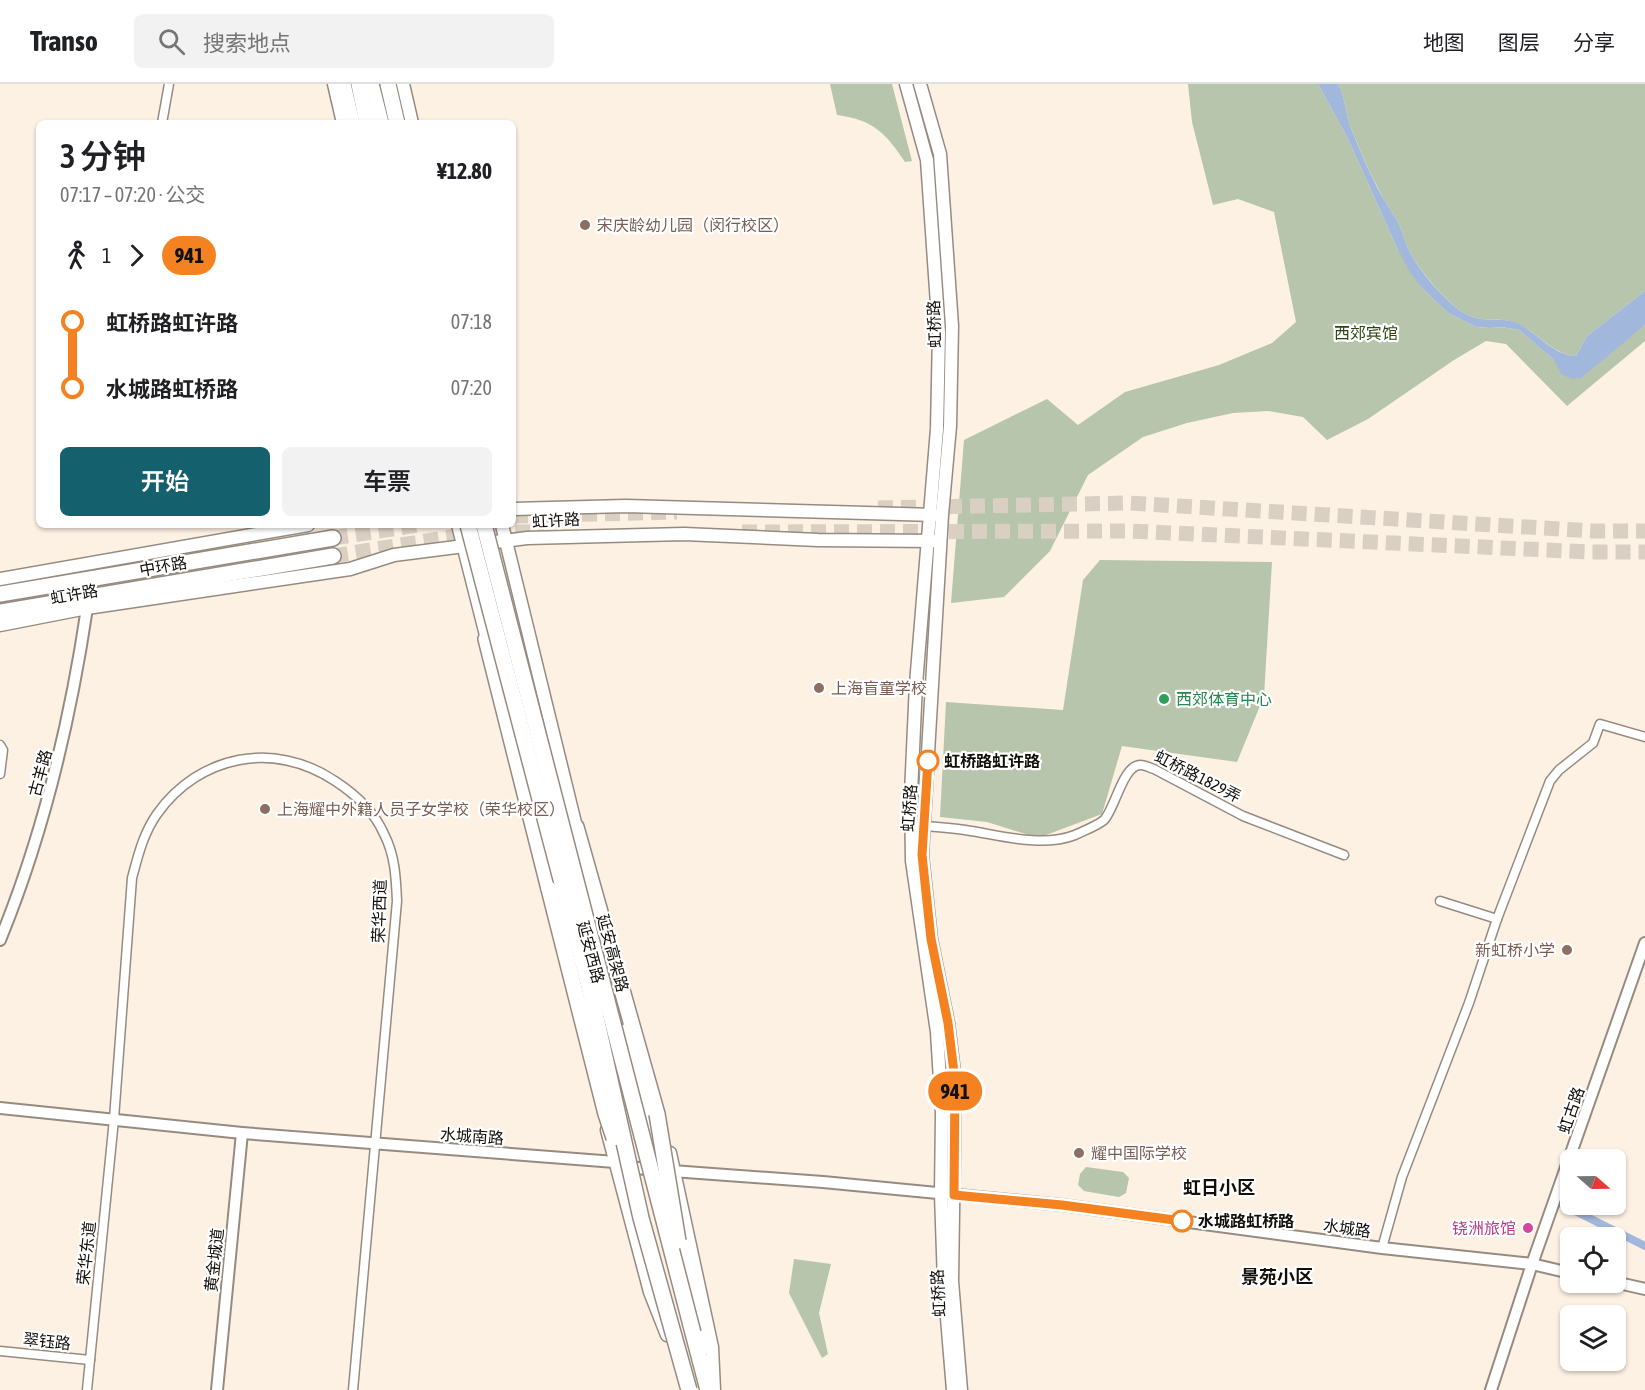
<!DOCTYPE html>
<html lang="zh">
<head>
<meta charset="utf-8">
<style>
	:root { --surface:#fff; --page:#f2f2f2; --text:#202124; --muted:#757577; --line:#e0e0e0; --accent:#14606d }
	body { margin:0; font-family:"Asap Condensed","Noto Sans SC",sans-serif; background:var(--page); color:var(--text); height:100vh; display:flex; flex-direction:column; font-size:22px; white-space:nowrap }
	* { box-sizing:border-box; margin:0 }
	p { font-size:20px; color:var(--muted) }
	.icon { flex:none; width:33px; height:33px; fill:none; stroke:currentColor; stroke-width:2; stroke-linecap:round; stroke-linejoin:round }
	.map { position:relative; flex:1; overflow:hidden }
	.details { position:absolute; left:36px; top:36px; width:480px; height:408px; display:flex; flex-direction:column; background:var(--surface); border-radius:9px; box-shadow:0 2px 4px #0004 }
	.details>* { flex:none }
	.badge { padding:0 12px; border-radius:20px; font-size:21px; line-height:39px }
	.needle { width:39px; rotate:110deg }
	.tools { position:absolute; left:1560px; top:1065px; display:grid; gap:12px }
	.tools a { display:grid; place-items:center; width:66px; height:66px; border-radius:9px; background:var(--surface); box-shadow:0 2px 4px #0004; font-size:30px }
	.map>.badge { position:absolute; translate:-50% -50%; box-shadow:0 0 0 3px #fff }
	.legs { display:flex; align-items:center; gap:9px; height:66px; padding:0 24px; font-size:20px }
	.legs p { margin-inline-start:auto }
	.headline { display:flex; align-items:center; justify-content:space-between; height:102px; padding:0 24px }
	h1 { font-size:33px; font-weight:600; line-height:45px }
	.button { display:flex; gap:12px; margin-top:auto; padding:12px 24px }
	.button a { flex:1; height:69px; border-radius:9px; background:var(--accent); color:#fff; font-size:24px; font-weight:600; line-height:69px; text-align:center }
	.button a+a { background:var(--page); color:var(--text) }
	ul { padding:0 24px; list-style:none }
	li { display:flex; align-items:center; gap:21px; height:66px; font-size:22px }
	li i { display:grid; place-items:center; width:9px; height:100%; margin:0 8px; background:currentColor }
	li i::after { content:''; width:15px; height:15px; margin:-8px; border:4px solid; border-radius:50%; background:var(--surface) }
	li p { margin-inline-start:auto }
	li:first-child i { background:linear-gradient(#0000 50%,currentColor 0) }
	li:last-child i { background:linear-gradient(currentColor 50%,#0000 0) }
	header { display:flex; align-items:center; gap:36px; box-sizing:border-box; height:84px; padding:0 30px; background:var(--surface); border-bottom:2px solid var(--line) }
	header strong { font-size:28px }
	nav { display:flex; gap:33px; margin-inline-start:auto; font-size:21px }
	.search { width:420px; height:54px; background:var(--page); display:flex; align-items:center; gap:15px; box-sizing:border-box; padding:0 21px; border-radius:9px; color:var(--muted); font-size:22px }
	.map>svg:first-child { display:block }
	.green { fill:#b6c5ab }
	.water { fill:#a2b7dc }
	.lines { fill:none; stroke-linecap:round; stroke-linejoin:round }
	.canal { stroke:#a2b7dc; stroke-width:8 }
	.highway-tunnel { stroke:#dacfc3; stroke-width:15; stroke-dasharray:15 8; stroke-linecap:butt }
	.street-casing { stroke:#968b80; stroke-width:11 }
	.secondary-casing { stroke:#968b80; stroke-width:14 }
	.primary-casing { stroke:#968b80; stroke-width:15 }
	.highway-casing { stroke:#968b80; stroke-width:18 }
	.street { stroke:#fff; stroke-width:8 }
	.secondary { stroke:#fff; stroke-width:10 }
	.primary { stroke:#fff; stroke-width:12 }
	.highway { stroke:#fff; stroke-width:15 }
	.highway-bridge-casing { stroke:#968b80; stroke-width:18; stroke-linecap:butt }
	.highway-bridge { stroke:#fff; stroke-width:15 }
	.line-1-casing { stroke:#fff; stroke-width:14 }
	.line-1 { stroke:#f58220; stroke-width:9 }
	.education-dot { fill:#8d6e63; stroke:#fff; stroke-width:2 }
	.leisure-dot { fill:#2e9e5b; stroke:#fff; stroke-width:2 }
	.stop-1-dot { fill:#fff; stroke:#f58220; stroke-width:3 }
	.hotel-dot { fill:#d1479c; stroke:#fff; stroke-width:2 }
	.labels { text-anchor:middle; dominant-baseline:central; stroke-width:4.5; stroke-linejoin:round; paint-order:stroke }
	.education-label { font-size:16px; fill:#785e54; stroke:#fff; text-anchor:start }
	.street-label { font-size:16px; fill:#120f0a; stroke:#fff }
	.park-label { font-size:16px; fill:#2a450d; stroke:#fff }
	.leisure-label { font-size:16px; fill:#27864d; stroke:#fff; text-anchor:start }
	.stop-label { font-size:16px; font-weight:bold; fill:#120f0a; stroke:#fff; text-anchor:start }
	.hotel-label { font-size:16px; fill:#b23c85; stroke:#fff; text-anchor:end }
	.neighbourhood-label { font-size:18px; font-weight:bold; fill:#120f0a; stroke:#fff }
</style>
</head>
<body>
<header>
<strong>Transo</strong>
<div class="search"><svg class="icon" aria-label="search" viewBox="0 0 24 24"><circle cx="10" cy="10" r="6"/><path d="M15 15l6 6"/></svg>搜索地点</div>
<nav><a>地图</a><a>图层</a><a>分享</a></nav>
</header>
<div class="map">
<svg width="1645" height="1306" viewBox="0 0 1645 1306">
	<rect width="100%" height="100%" fill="#fdf1e4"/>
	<!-- green -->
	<g class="green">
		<path d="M830 0H892L912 77 905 78C885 48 873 36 837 31Z"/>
		<polygon points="1188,0 1318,0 1348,55 1397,164 1422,204 1448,229 1476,243 1490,244 1502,243 1519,246 1554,276 1607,271 1645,241 1645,257 1567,322 1506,260 1486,257 1454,276 1368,335 1327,356 1303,333 1268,327 1233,329 1187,339 1143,353 1088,391 1050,467 1004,513 951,519 964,356 1047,315 1078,341 1125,308 1219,281 1272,259 1296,238 1274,128 1238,115 1213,121 1192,38"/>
		<path d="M1338 0H1645V207L1587 252 1576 272C1551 270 1538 248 1516 239 1499 232 1483 240 1464 229 1447 219 1422 189 1412 172 1406 162 1403 149 1398 138 1391 126 1383 115 1377 102 1367 84 1359 63 1351 44 1345 30 1346 14 1338 0Z"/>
		<polygon points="1100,476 1272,478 1264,612 1237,678 1122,662 1102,730 1038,754 987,738 940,733 946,618 1063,626 1083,496"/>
		<polygon points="1086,1083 1123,1088 1129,1094 1126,1109 1119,1113 1084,1107 1078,1101 1080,1090"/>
		<polygon points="794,1175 831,1180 819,1229 828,1270 822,1274 789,1209"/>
	</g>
	<!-- water -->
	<path class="water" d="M1318 0H1338C1346 14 1345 30 1351 44 1359 64 1367 84 1377 103 1383 115 1391 126 1398 138 1403 149 1406 162 1412 172 1422 190 1447 219 1464 229 1483 240 1499 232 1517 239 1537 248 1552 271 1576 272L1587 252 1645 207V241L1581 294 1572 295 1561 290 1554 276 1519 246 1502 243 1490 244 1476 243 1448 229 1422 204 1410 188 1397 164 1348 55Z"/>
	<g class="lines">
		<!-- canal -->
		<polyline class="canal" points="1561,1120 1645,1162"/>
		<!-- highway-tunnel -->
		<g class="highway-tunnel">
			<polyline points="878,424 1129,419 1593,447 1645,447"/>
			<polyline points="513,432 677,428"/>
			<polyline points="742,448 1129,447 1591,468 1645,468"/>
			<polyline points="333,454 419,441"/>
			<polyline points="333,472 482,448 544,448"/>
		</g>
		<defs>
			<g id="street">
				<polyline points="162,39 169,0"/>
				<polyline points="0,661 3,666 0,690"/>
				<path d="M924 742C938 743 952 744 965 746 1000 751 1041 764 1075 751 1083 747 1097 742 1104 736 1115 725 1123 680 1141 681 1145 681 1150 684 1154 685L1243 732 1344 771"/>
				<polyline points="1440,817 1497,835"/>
				<polyline points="1382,1164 1402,1093 1469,919 1497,835 1550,697 1559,686 1593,659 1600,640 1645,653"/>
				<polyline points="0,1267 90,1276"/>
				<path d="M87 1306 114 1035 132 794C138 772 143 750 157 730 199 671 274 656 335 697 355 710 374 727 384 750 395 771 396 794 397 817L353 1306"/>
			</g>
			<g id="secondary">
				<path d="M0 856C44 749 70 638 87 524"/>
				<polyline points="0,1024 242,1049 615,1078 631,1083 645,1085 823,1098 1062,1121 1382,1164 1532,1180 1570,1189"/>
				<polyline points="1614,1198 1645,1205"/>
				<polyline points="217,1306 242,1049"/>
				<polyline points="1491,1306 1532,1180 1645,859"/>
			</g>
			<g id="primary">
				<polyline points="334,0 343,39"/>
				<polyline points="403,0 412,39"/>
				<polyline points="906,0 927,76 939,249 937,345 916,600 911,709 912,777 937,948 942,1029 941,1110 944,1198 953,1306"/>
				<polyline points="920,0 940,70 952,242 950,342 942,431 922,771 931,855 948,939 955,997 952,1197 961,1306"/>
				<polyline points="513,425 626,422 935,431"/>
				<polyline points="458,441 489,563"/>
				<polyline points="502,441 578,751"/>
				<polyline points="0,495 308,441"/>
				<polyline points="0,541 87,524 350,485 394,471 527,454 684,450 818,456 934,457"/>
				<polyline points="626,946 658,1071"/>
				<polyline points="607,1046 650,1208 667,1251"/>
				<polyline points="670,1069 712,1263 714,1306"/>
				<polyline points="677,1150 704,1264"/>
			</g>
			<g id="highway">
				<polyline points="343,0 352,39"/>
				<polyline points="359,0 367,39"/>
				<polyline points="371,0 381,39"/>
				<polyline points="388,0 397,39"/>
				<polyline points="0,510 333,454"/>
				<polyline points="0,528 333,472"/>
				<polyline points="486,555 549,805"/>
				<polyline points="576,743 657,1030"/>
				<polyline points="693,1249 708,1306"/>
			</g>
		</defs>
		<!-- street casing -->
		<use href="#street" class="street-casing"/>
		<!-- secondary casing -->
		<use href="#secondary" class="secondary-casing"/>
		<!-- primary casing -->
		<use href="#primary" class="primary-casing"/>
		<!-- highway casing -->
		<use href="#highway" class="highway-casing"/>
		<!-- street -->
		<use href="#street" class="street"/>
		<!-- secondary -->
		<use href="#secondary" class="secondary"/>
		<!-- primary -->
		<use href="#primary" class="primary"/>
		<!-- highway -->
		<use href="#highway" class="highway"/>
		<defs>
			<g id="highway-bridge">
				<polyline points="468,441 589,902 641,1134 689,1306"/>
				<polyline points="484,441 693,1249"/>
				<polyline points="549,805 606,1030 614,1054"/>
				<polyline points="657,1030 678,1157"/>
			</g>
		</defs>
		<!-- highway-bridge casing -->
		<use href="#highway-bridge" class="highway-bridge-casing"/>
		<!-- highway-bridge -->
		<use href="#highway-bridge" class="highway-bridge"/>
	</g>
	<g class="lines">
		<defs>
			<polyline id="line-1" points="928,677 922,771 931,855 948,939 955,997 954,1111 1062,1121 1182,1137"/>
		</defs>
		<!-- line-1 casing -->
		<use href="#line-1" class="line-1-casing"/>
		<!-- line-1 -->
		<use href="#line-1" class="line-1"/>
	</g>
	<!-- markers -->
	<g class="education-dot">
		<circle cx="585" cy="141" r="6"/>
		<circle cx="819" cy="604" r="6"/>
		<circle cx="265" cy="725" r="6"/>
		<circle cx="1567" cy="866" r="6"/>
		<circle cx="1079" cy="1069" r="6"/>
	</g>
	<circle class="leisure-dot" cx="1164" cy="615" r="6"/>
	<g class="stop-1-dot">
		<circle cx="928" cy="677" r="10"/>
		<circle cx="1182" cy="1137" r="10"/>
	</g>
	<circle class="hotel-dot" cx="1528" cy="1144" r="6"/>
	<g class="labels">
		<!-- education labels -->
		<g class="education-label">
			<text x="597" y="141">宋庆龄幼儿园（闵行校区）</text>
			<text x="831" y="604">上海盲童学校</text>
			<text x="277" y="725">上海耀中外籍人员子女学校（荣华校区）</text>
			<text x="1555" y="866" text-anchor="end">新虹桥小学</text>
			<text x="1091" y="1069">耀中国际学校</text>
		</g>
		<!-- street labels -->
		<g class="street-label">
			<text transform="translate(934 240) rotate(-92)">虹桥路</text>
			<text transform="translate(556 436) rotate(-3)">虹许路</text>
			<text transform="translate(163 482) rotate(-10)">中环路</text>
			<text transform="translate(74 510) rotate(-10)">虹许路</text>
			<text transform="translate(40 689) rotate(-75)">古羊路</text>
			<text transform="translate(1198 692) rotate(27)">虹桥路1829弄</text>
			<text transform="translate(909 724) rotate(-86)">虹桥路</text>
			<text transform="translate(379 827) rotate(-88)">荣华西道</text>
			<text transform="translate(591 868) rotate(75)">延安西路</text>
			<text transform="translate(613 869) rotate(75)">延安高架路</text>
			<text transform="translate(1571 1026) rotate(-71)">虹古路</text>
			<text transform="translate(472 1052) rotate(4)">水城南路</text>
			<text transform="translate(1347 1144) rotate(8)">水城路</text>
			<text transform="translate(86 1169) rotate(-84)">荣华东道</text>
			<text transform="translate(214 1176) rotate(-84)">黄金城道</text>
			<text transform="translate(938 1209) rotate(-93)">虹桥路</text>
			<text transform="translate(47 1257) rotate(6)">翠钰路</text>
		</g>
		<!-- park labels -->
		<g class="park-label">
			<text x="1366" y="249">西郊宾馆</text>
		</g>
		<!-- leisure labels -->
		<g class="leisure-label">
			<text x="1176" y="615">西郊体育中心</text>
		</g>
		<!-- stop labels -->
		<g class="stop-label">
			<text x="944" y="677">虹桥路虹许路</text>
			<text x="1198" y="1137">水城路虹桥路</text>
		</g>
		<!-- hotel labels -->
		<g class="hotel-label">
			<text x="1516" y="1144">铙洲旅馆</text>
		</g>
		<!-- neighbourhood labels -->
		<g class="neighbourhood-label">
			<text x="1219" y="1103">虹日小区</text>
			<text x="1277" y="1192">景苑小区</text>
		</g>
	</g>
</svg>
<div class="tools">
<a><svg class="needle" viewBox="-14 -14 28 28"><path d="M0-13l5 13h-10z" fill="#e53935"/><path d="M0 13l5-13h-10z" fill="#757577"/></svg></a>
<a><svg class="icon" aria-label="locate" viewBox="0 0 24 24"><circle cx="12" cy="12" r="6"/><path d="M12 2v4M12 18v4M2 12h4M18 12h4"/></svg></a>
<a><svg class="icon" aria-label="layers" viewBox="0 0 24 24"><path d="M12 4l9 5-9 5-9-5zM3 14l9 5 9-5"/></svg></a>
</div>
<b class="badge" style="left:955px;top:1007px;background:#f58220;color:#111">941</b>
<section class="details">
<div class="headline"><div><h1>3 分钟</h1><p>07:17 – 07:20 · 公交</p></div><b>¥12.80</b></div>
<div class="legs"><svg class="icon" aria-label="walk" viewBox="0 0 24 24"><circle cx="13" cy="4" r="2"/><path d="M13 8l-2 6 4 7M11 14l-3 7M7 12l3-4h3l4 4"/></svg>1<svg class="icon" aria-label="forward" viewBox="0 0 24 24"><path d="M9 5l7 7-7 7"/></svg><b class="badge" style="background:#f58220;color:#111">941</b></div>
<ul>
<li><i style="color:#f58220"></i><b>虹桥路虹许路</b><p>07:18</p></li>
<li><i style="color:#f58220"></i><b>水城路虹桥路</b><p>07:20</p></li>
</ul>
<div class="button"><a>开始</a><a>车票</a></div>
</section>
</div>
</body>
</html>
